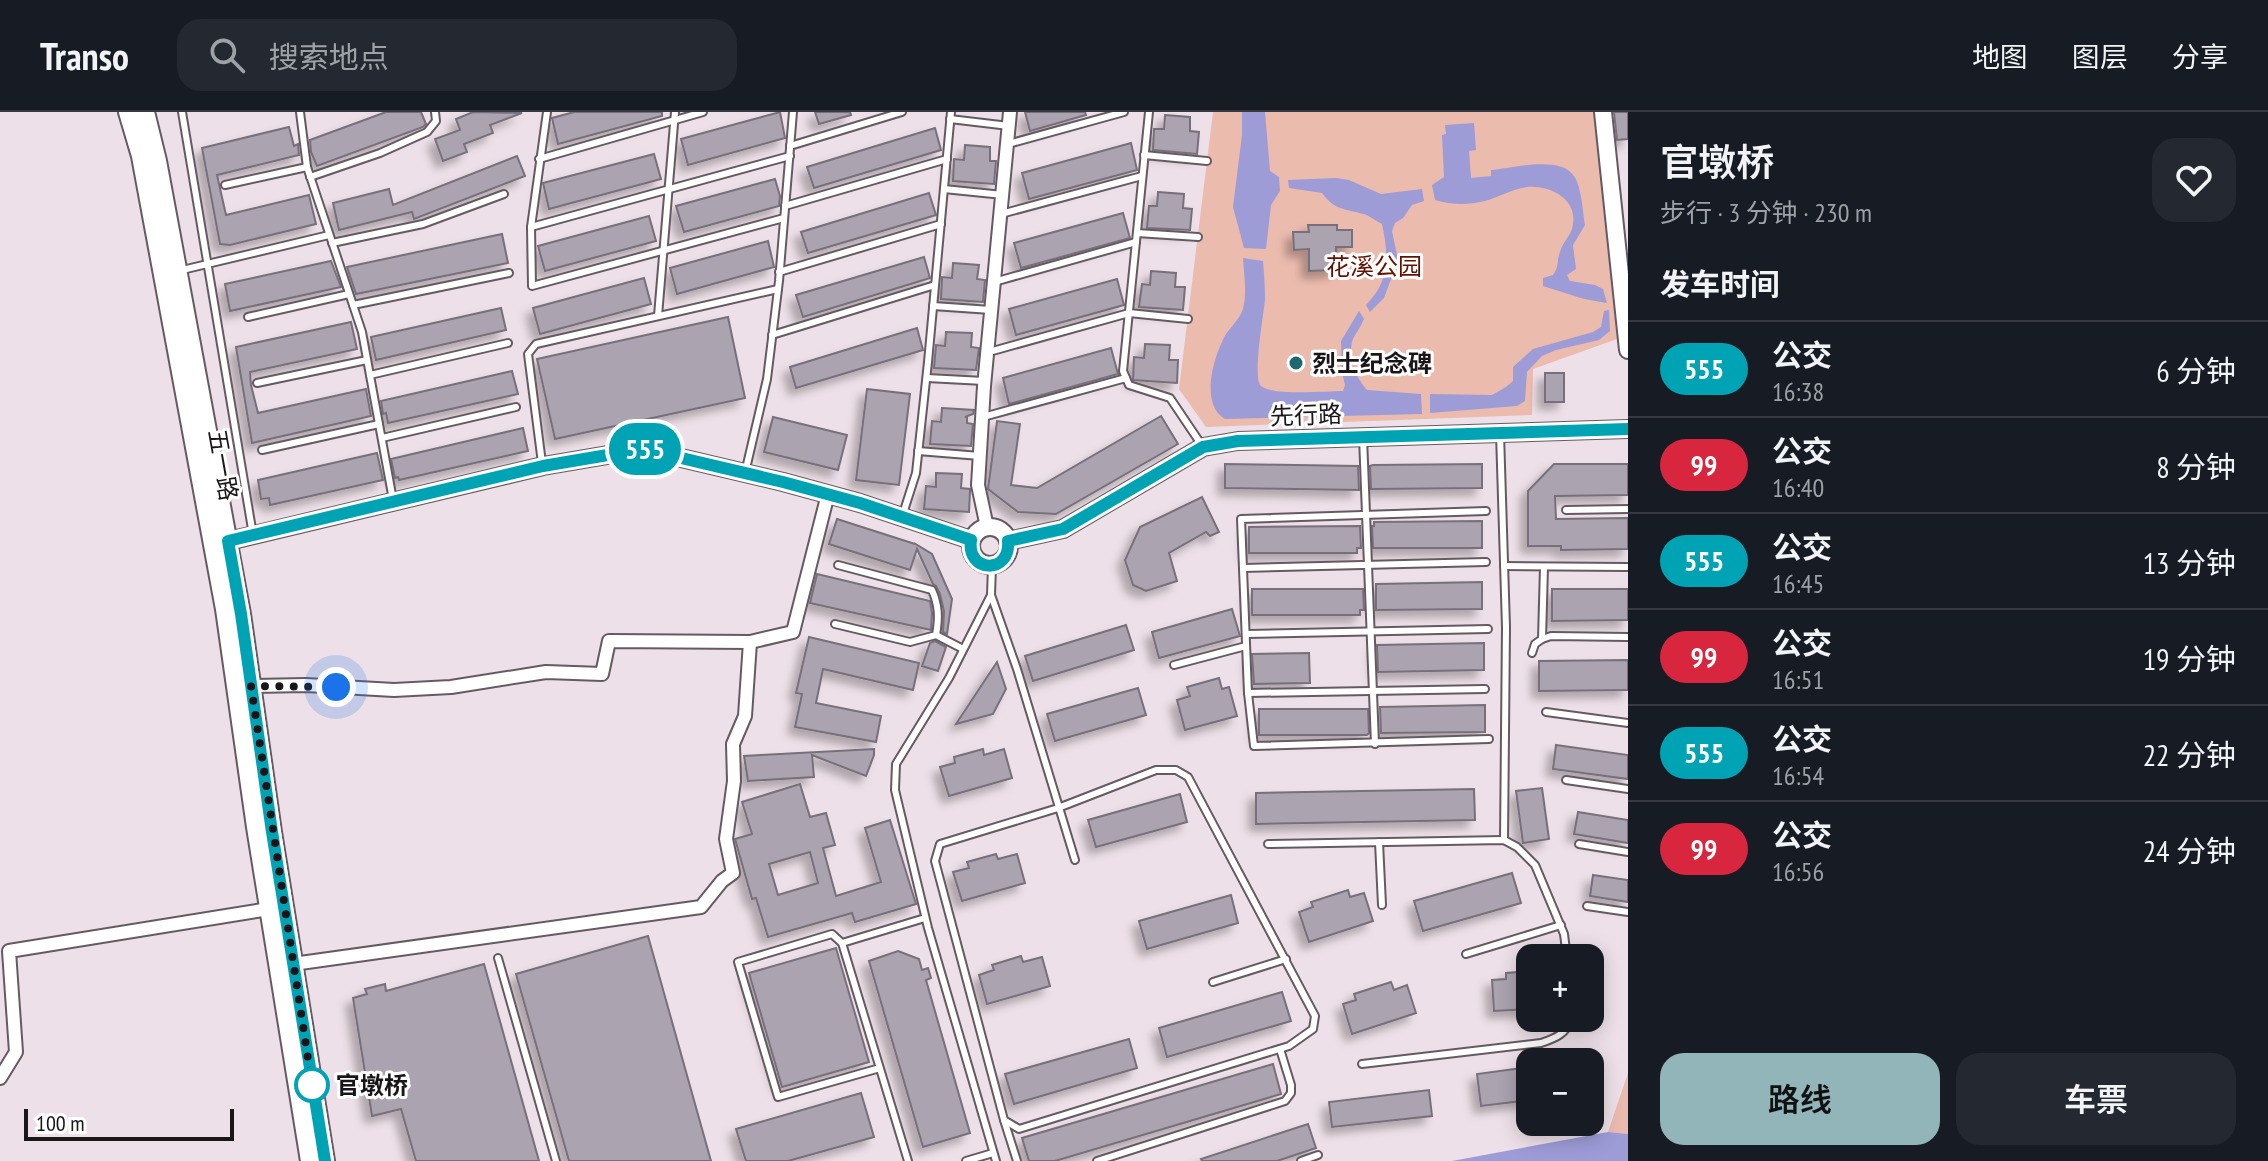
<!DOCTYPE html>
<html lang="zh">
<head>
<meta charset="utf-8">
<style>
	:root { --surface:#171b24; --page:#242831; --text:#f1f3f6; --muted:#9ea1a6; --line:#363941; --accent:#92b5b9 }
	body { margin:0; font-family:"PT Sans Narrow","Noto Sans SC",sans-serif; background:var(--page); color:var(--text); height:100vh; display:flex; flex-direction:column; font-size:30px; white-space:nowrap }
	* { box-sizing:border-box; margin:0 }
	p { font-size:26px; color:var(--muted) }
	.icon { flex:none; width:44px; height:44px; fill:none; stroke:currentColor; stroke-width:2; stroke-linecap:round; stroke-linejoin:round }
	.map { position:relative; flex:1; overflow:hidden }
	.details { display:flex; flex-direction:column; background:var(--surface); width:640px }
	.details>* { flex:none }
	.badge { padding:0 16px; border-radius:26px; font-size:28px; line-height:52px }
	.controls { position:absolute; left:1516px; top:832px; display:grid; gap:16px }
	.controls a { display:grid; place-items:center; width:88px; height:88px; border-radius:16px; background:var(--surface); box-shadow:0 4px 20px #0003; font-size:40px }
	.scale { position:absolute; left:24px; bottom:20px; width:210px; box-sizing:border-box; padding-left:8px; border:4px solid #1a1518; border-top:0; font-size:22px; line-height:28px; white-space:nowrap; color:#1a1518; -webkit-text-stroke:6px #fff; paint-order:stroke }
	.you { position:absolute; width:40px; height:40px; margin:-20px; border:6px solid #fff; border-radius:50%; background:#1a73e8; box-shadow:0 0 0 12px #1a73e833 }
	.map>.badge { position:absolute; translate:-50% -50%; box-shadow:0 0 0 4px #fff }
	h2 { padding:0 32px; font-size:30px; line-height:72px }
	.round { display:grid; place-items:center; flex:none; width:84px; height:84px; border-radius:24px; background:var(--page) }
	.summary { display:flex; align-items:center; justify-content:space-between; height:136px; padding:0 32px }
	h1 { font-size:38px; font-weight:600; line-height:60px }
	.primary-button { display:flex; gap:16px; margin-top:auto; padding:16px 32px }
	.primary-button a { flex:1; height:92px; border-radius:24px; background:var(--accent); color:#111; font-size:32px; font-weight:600; line-height:92px; text-align:center }
	.primary-button a+a { background:var(--page); color:var(--text) }
	ul { padding:0; list-style:none }
	li { display:flex; align-items:center; gap:24px; height:96px; padding:0 32px; border-top:2px solid var(--line) }
	li div { flex:1 }
	li b { display:block; font-size:30px }
	li em { font-style:normal }
	li .badge { min-width:88px; font-weight:700; text-align:center }
	header { display:flex; align-items:center; gap:48px; box-sizing:border-box; height:112px; padding:0 40px; background:var(--surface); border-bottom:2px solid var(--line) }
	header strong { font-size:38px }
	nav { display:flex; gap:44px; margin-inline-start:auto; font-size:28px }
	.search { width:560px; height:72px; background:var(--page); display:flex; align-items:center; gap:20px; box-sizing:border-box; padding:0 28px; border-radius:24px; color:var(--muted); font-size:30px }
	main { display:flex; flex:1; min-height:0 }
	.map>svg:first-child { display:block }
	.green { fill:#ebbbae }
	.water { fill:#9d9cd7 }
	.building { fill:#aba3af; stroke:#77707b; stroke-width:2; fill-rule:evenodd; filter:url(#shadow) }
	.lines { fill:none; stroke-linecap:round; stroke-linejoin:round }
	.service-casing { stroke:#655a61; stroke-width:10 }
	.minor-casing { stroke:#655a61; stroke-width:16 }
	.tertiary-casing { stroke:#655a61; stroke-width:20 }
	.secondary-casing { stroke:#655a61; stroke-width:22 }
	.service { stroke:#fff; stroke-width:6 }
	.minor { stroke:#fff; stroke-width:12 }
	.tertiary { stroke:#fff; stroke-width:16 }
	.secondary { stroke:#fff; stroke-width:18 }
	.line-casing { stroke:#fff; stroke-width:18 }
	.line { stroke:#00a3b4; stroke-width:12 }
	.walk { stroke:#1a1518; stroke-width:8; stroke-dasharray:0 14.4 }
	.poi-dot { fill:#1d696f; stroke:#fff; stroke-width:3 }
	.stop-dot { fill:#fff; stroke:#00a3b4; stroke-width:4 }
	.labels { text-anchor:middle; dominant-baseline:central; stroke-width:6; stroke-linejoin:round; paint-order:stroke }
	.park-label { font-size:24px; fill:#601100; stroke:#fff }
	.poi-label { font-size:24px; font-weight:bold; fill:#1a1518; stroke:#fff; text-anchor:start }
	.street-label { font-size:24px; fill:#1a1518; stroke:#fff }
	.stop-label { font-size:24px; font-weight:bold; fill:#1a1518; stroke:#fff; text-anchor:start }
</style>
</head>
<body>
<header>
<strong>Transo</strong>
<div class="search"><svg class="icon" aria-label="search" viewBox="0 0 24 24"><circle cx="10" cy="10" r="6"/><path d="M15 15l6 6"/></svg>搜索地点</div>
<nav><a>地图</a><a>图层</a><a>分享</a></nav>
</header>
<main>
<div class="map">
<svg width="1628" height="1049" viewBox="0 0 1628 1049">
	<defs>
		<filter id="shadow"><feDropShadow dx="-7" dy="7" stdDeviation="4" flood-color="#0004"/></filter>
	</defs>
	<rect width="100%" height="100%" fill="#eee0e8"/>
	<!-- green -->
	<g class="green">
		<polygon points="1213,0 1596,0 1617,227 1533,257 1532,303 1206,315 1179,277"/>
		<polygon points="1628,961 1628,1022 1608,1020"/>
	</g>
	<!-- water -->
	<g class="water">
		<polygon points="1242,0 1265,0 1270,59 1279,65 1280,79 1271,93 1266,137 1244,136 1233,95 1242,23"/>
		<path d="M1474 11 1476 38 1469 39 1471 66 1491 64V58C1512 56 1561 43 1574 64 1581 73 1583 100 1585 113L1573 133 1576 157 1567 163 1570 169 1595 173 1603 177 1607 191 1584 187 1543 174V166L1553 163C1560 153 1556 150 1560 140 1563 129 1572 123 1573 112 1577 86 1549 73 1527 75 1512 77 1499 85 1485 89 1467 93 1452 93 1435 88L1432 73 1444 65 1442 23 1446 22 1445 13Z"/>
		<path d="M1336 66 1349 68 1381 82 1422 77 1424 89 1412 93 1403 106 1395 111 1392 119 1398 148 1384 186 1370 200 1366 193C1390 169 1389 144 1382 112 1376 109 1370 104 1364 102 1345 97 1334 98 1322 81L1289 76 1288 68Z"/>
		<path d="M1243 146 1263 149C1264 162 1265 174 1265 187 1264 202 1252 265 1261 274 1272 284 1327 279 1343 279L1345 273 1342 261 1341 229 1359 199 1364 207C1361 215 1354 223 1352 230 1348 249 1356 265 1367 278L1421 282 1422 302 1225 307C1199 292 1214 243 1226 222 1231 215 1237 209 1241 202 1248 187 1244 163 1243 146Z"/>
		<polygon points="1609,198 1610,219 1599,228 1556,238 1542,244 1527,260 1525,289 1517,294 1430,301 1430,282 1492,283 1506,275 1513,269 1513,255 1533,237 1593,220 1601,215 1604,199"/>
		<polygon points="1608,1020 1628,1022 1628,1049 1452,1049"/>
	</g>
	<!-- building -->
	<g class="building">
		<polygon points="386,0 421,0 426,12 423,15 317,54 311,40 310,28"/>
		<polygon points="473,0 522,1 490,13 493,21 464,32 467,40 443,49 435,27 460,18 456,7"/>
		<polygon points="574,0 662,0 662,4 558,32 552,6"/>
		<polygon points="780,0 785,26 688,53 681,27"/>
		<polygon points="815,0 850,0 851,3 819,12"/>
		<polygon points="1025,0 1085,0 1086,3 1030,19"/>
		<polygon points="1614,0 1628,0 1628,27 1617,28"/>
		<polygon points="1165,3 1190,5 1190,19 1199,20 1197,42 1153,38 1154,17 1164,17"/>
		<polygon points="289,15 294,34 298,32 299,43 217,63 226,103 309,83 316,112 230,133 220,132 202,36"/>
		<polygon points="935,16 941,38 814,76 807,55"/>
		<polygon points="1131,31 1137,58 1029,87 1022,61"/>
		<polygon points="965,33 990,35 990,49 996,49 994,72 953,69 954,47 964,48"/>
		<polygon points="654,42 661,67 549,97 543,71"/>
		<polygon points="517,44 525,64 414,107 412,100 339,118 333,91 389,77 393,93"/>
		<polygon points="775,67 780,84 779,94 684,120 676,94"/>
		<polygon points="1158,80 1184,82 1183,96 1192,97 1190,118 1147,116 1149,94 1157,94"/>
		<polygon points="929,81 936,103 808,141 801,120"/>
		<polygon points="1123,101 1130,126 1021,156 1014,131"/>
		<polygon points="649,104 656,129 545,159 538,134"/>
		<polygon points="1308,113 1337,113 1337,118 1352,118 1352,135 1336,135 1336,158 1309,159 1309,137 1294,138 1293,120 1309,120"/>
		<polygon points="502,122 508,151 356,182 347,155"/>
		<polygon points="768,129 774,155 677,182 670,156"/>
		<polygon points="924,145 930,166 803,205 796,183"/>
		<polygon points="331,149 341,175 230,199 225,172"/>
		<polygon points="953,151 979,153 977,167 985,168 983,190 941,187 942,165 952,166"/>
		<polygon points="1151,159 1176,161 1175,175 1185,175 1183,198 1139,195 1142,172 1150,173"/>
		<polygon points="644,166 651,192 540,222 533,196"/>
		<polygon points="1117,167 1124,193 1016,223 1009,197"/>
		<polygon points="501,196 506,218 376,248 371,225"/>
		<polygon points="728,205 745,286 555,327 537,247"/>
		<polygon points="351,210 357,237 250,260 251,273 258,301 366,277 371,304 252,331 236,235"/>
		<polygon points="917,216 923,238 796,276 790,255"/>
		<polygon points="946,220 972,221 971,235 979,236 976,258 934,256 936,233 945,234"/>
		<polygon points="1145,232 1170,233 1169,248 1178,248 1177,271 1133,268 1134,245 1144,246"/>
		<polygon points="1111,236 1118,262 1009,292 1003,266"/>
		<polygon points="512,259 518,282 388,311 386,301 383,302 381,289"/>
		<rect x="1545" y="261" width="19" height="29"/>
		<polygon points="867,277 910,282 899,373 856,368"/>
		<polygon points="942,296 974,298 973,302 965,305 967,305 967,311 973,312 971,334 930,332 932,309 941,310"/>
		<polygon points="1161,304 1178,332 1056,402 1018,400 988,377 997,309 1020,312 1011,373 1037,376"/>
		<polygon points="773,305 847,323 838,358 764,340"/>
		<polygon points="523,316 528,339 399,368 398,365 395,366 391,347"/>
		<polygon points="377,341 383,368 270,393 269,386 261,387 258,368"/>
		<polygon points="1225,352 1358,354 1359,378 1225,376"/>
		<polygon points="1482,352 1482,376 1371,377 1370,354 1373,353"/>
		<polygon points="1554,352 1628,352 1628,383 1555,384 1556,407 1628,406 1628,437 1561,438 1561,434 1528,434 1528,379"/>
		<polygon points="936,361 962,362 961,376 970,377 970,379 969,400 924,397 926,374 936,375"/>
		<polygon points="1202,385 1219,420 1210,424 1206,420 1169,441 1177,469 1146,479 1133,473 1125,448 1140,415"/>
		<polygon points="837,407 915,432 914,431 932,442 952,487 947,522 943,520 944,499 940,482 936,474 933,472 917,437 910,458 829,432"/>
		<polygon points="1482,409 1482,436 1373,436 1372,414 1374,414 1374,410"/>
		<polygon points="1360,414 1361,436 1357,436 1357,441 1249,441 1249,415"/>
		<polygon points="817,462 930,489 932,501 931,518 810,491"/>
		<polygon points="1482,470 1482,497 1376,498 1376,472"/>
		<polygon points="1252,477 1363,477 1364,498 1360,498 1360,503 1252,503"/>
		<polygon points="1552,477 1628,477 1628,508 1552,509"/>
		<polygon points="1232,497 1240,524 1159,546 1152,520"/>
		<polygon points="1126,513 1134,538 1033,569 1025,544"/>
		<polygon points="809,525 919,551 913,578 823,557 816,591 881,604 876,630 795,615 802,582 796,581"/>
		<polygon points="935,529 946,535 938,559 922,554 930,531"/>
		<polygon points="1484,531 1484,558 1378,560 1377,533"/>
		<polygon points="1309,541 1310,571 1254,572 1252,542"/>
		<polygon points="1628,548 1628,578 1539,579 1539,549"/>
		<polygon points="997,550 1006,577 993,602 956,612"/>
		<polygon points="1219,566 1222,577 1229,575 1237,604 1185,618 1177,588 1190,584 1187,575"/>
		<polygon points="1138,576 1146,603 1055,629 1047,602"/>
		<polygon points="1485,593 1485,620 1381,621 1380,595"/>
		<polygon points="1259,597 1368,597 1369,621 1367,623 1259,623"/>
		<polygon points="1556,633 1628,643 1628,667 1553,657"/>
		<polygon points="874,637 874,643 866,664 812,643 814,665 748,669 744,644"/>
		<polygon points="983,637 984,643 1004,637 1012,666 949,684 940,655 955,651 954,645"/>
		<path d="M800 672 810 705 826 701 835 733 823 736 836 784 881 770 865 716 890 708 916 792 855 810 852 801 768 825 756 786 752 787 735 727 752 722 742 690ZM810 740 818 771 778 783 769 752Z"/>
		<polygon points="1542,676 1549,727 1523,731 1516,679"/>
		<polygon points="1474,677 1475,708 1256,712 1256,681"/>
		<polygon points="1180,682 1187,710 1096,735 1088,708"/>
		<polygon points="1578,700 1628,708 1628,731 1574,722"/>
		<polygon points="996,742 998,747 1017,742 1025,771 962,789 953,760 969,756 967,750"/>
		<polygon points="1512,761 1521,791 1423,819 1414,789"/>
		<polygon points="1593,763 1628,768 1628,790 1590,784"/>
		<polygon points="1348,778 1350,785 1364,781 1373,809 1309,830 1299,800 1313,795 1311,790"/>
		<polygon points="1231,783 1238,811 1147,837 1139,809"/>
		<polygon points="648,824 711,1049 569,1049 516,862"/>
		<polygon points="836,836 869,950 782,975 749,861"/>
		<polygon points="898,839 919,847 922,858 928,856 931,866 926,868 970,1021 923,1035 869,849"/>
		<polygon points="1021,844 1023,850 1042,845 1050,874 987,892 979,863 994,858 992,853"/>
		<polygon points="484,852 539,1049 416,1049 401,997 372,1004 353,886 367,882 365,877 385,872 386,879"/>
		<polygon points="1530,859 1530,897 1494,899 1492,868 1506,867 1506,861"/>
		<polygon points="1391,870 1394,878 1407,873 1416,901 1352,922 1343,892 1356,888 1354,882"/>
		<polygon points="1282,880 1291,909 1167,945 1159,916"/>
		<polygon points="1129,927 1137,956 1014,992 1005,962"/>
		<polygon points="1273,952 1281,982 1055,1049 1029,1049 1022,1026"/>
		<polygon points="1530,955 1530,988 1481,994 1477,962"/>
		<polygon points="1429,978 1432,1004 1332,1015 1329,990"/>
		<polygon points="861,981 874,1025 788,1049 746,1049 736,1017"/>
		<polygon points="1308,1012 1316,1036 1277,1049 1202,1049 1201,1047"/>
	</g>
	<g class="lines">
		<defs>
			<g id="service">
				<polyline points="182,0 253,423"/>
				<polyline points="300,0 307,55 362,220 393,388"/>
				<polyline points="547,0 531,115 532,174 784,106"/>
				<polyline points="1149,0 1123,259 1129,273 1170,286 1201,332"/>
				<polyline points="950,7 1009,14"/>
				<polyline points="1008,32 1124,0"/>
				<polyline points="790,34 902,0"/>
				<polyline points="1144,43 1207,49"/>
				<polyline points="539,47 703,0"/>
				<polyline points="310,65 380,41 427,20 436,9 435,0"/>
				<polyline points="225,73 307,55"/>
				<polyline points="944,77 1003,83"/>
				<polyline points="785,94 947,47"/>
				<polyline points="1001,102 1142,64"/>
				<polyline points="531,115 790,44"/>
				<polyline points="1137,121 1198,125"/>
				<polyline points="332,131 423,112 504,82"/>
				<polyline points="178,159 329,123"/>
				<polyline points="779,160 941,112"/>
				<polyline points="994,170 1136,130"/>
				<polyline points="353,193 509,161"/>
				<polyline points="933,194 991,198"/>
				<polyline points="658,204 675,0"/>
				<polyline points="248,205 349,182"/>
				<polyline points="772,223 935,173"/>
				<polyline points="989,240 1129,201 1188,207"/>
				<polyline points="370,263 508,231"/>
				<polyline points="927,266 984,269"/>
				<polyline points="257,271 367,248"/>
				<polyline points="983,305 1126,266"/>
				<polyline points="1500,321 1506,515 1504,728"/>
				<polyline points="1363,325 1375,632"/>
				<polyline points="382,326 516,295"/>
				<polyline points="262,338 379,312"/>
				<polyline points="918,339 980,344"/>
				<polyline points="542,351 528,242 536,232 778,177"/>
				<polyline points="745,361 767,267 779,169 793,0"/>
				<polyline points="1566,398 1628,397"/>
				<polyline points="902,405 916,361 928,250 951,0"/>
				<polyline points="992,454 991,483 949,566 896,652 895,678 928,816 996,1049"/>
				<polyline points="1504,454 1628,455"/>
				<polyline points="1243,456 1486,450"/>
				<polyline points="991,483 1017,557 1075,748"/>
				<path d="M835 512 910 530 936 523C939 506 939 494 932 478L838 453"/>
				<polyline points="1246,522 1488,517"/>
				<polyline points="936,523 963,537"/>
				<polyline points="1542,527 1551,524 1628,525"/>
				<polyline points="1532,541 1535,532 1542,527 1544,455"/>
				<polyline points="1174,553 1246,534"/>
				<polyline points="1485,577 1248,581 1241,407 1486,399"/>
				<polyline points="1248,581 1254,634 1489,627"/>
				<polyline points="1546,600 1628,611"/>
				<polygon points="1156,658 1176,658 1188,665 1315,904 1313,917 1289,934 1019,1017 1004,1008 935,749 940,732 1058,696"/>
				<polyline points="1566,668 1628,677"/>
				<polyline points="1379,730 1382,793"/>
				<polyline points="1268,732 1504,728 1517,735 1535,753 1564,822 1567,846"/>
				<polyline points="1579,732 1628,740"/>
				<polyline points="1587,794 1628,800"/>
				<polyline points="842,831 925,806"/>
				<polyline points="1466,842 1561,813"/>
				<polyline points="498,846 556,1049"/>
				<polyline points="1213,870 1286,847"/>
				<path d="M1362 952 1541 931C1556 926 1566 922 1572 906"/>
				<polyline points="880,956 778,985 738,850 832,822 842,831 908,1049"/>
				<polyline points="1004,1008 1017,1049"/>
				<polyline points="966,1049 993,1041"/>
				<polyline points="1097,1049 1285,989 1291,981 1291,973 1280,937"/>
				<polyline points="1301,1049 1318,1043"/>
			</g>
			<g id="minor">
				<polyline points="987,415 978,373 984,274 1010,0"/>
				<polyline points="251,574 306,573 394,578 451,575 546,560 602,562 609,529 750,530 793,520 828,382"/>
				<polyline points="293,852 701,795 722,769 733,761 726,727 734,669 733,632 745,604 750,530"/>
				<polyline points="0,966 16,940 9,839 269,797"/>
			</g>
			<g id="tertiary">
				<polyline points="1603,0 1628,238"/>
				<circle cx="990" cy="434" r="19"/>
				<polyline points="1008,429 1063,417 1203,335 1238,329 1628,317"/>
				<polyline points="216,432 543,354 643,337 783,370 860,391 971,428"/>
			</g>
			<g id="secondary">
				<polyline points="128,0 141,44 225,497 256,715 310,1049"/>
				<polyline points="145,0 157,49 241,502 272,720 325,1049"/>
			</g>
		</defs>
		<!-- service casing -->
		<use href="#service" class="service-casing"/>
		<!-- minor casing -->
		<use href="#minor" class="minor-casing"/>
		<!-- tertiary casing -->
		<use href="#tertiary" class="tertiary-casing"/>
		<!-- secondary casing -->
		<use href="#secondary" class="secondary-casing"/>
		<!-- service -->
		<use href="#service" class="service"/>
		<!-- minor -->
		<use href="#minor" class="minor"/>
		<!-- tertiary -->
		<use href="#tertiary" class="tertiary"/>
		<!-- secondary -->
		<use href="#secondary" class="secondary"/>
	</g>
	<g class="lines">
		<defs>
			<path id="line" d="M325 1049 272 720 241 502 228 429 543 354 643 337 783 370 860 391 971 428C966 461 1011 463 1008 429L1063 417 1203 335 1238 329 1628 317"/>
		</defs>
		<!-- line casing -->
		<use href="#line" class="line-casing"/>
		<!-- line -->
		<use href="#line" class="line"/>
		<!-- walk -->
		<polyline class="walk" points="312,973 251,574 336,575"/>
	</g>
	<!-- markers -->
	<circle class="poi-dot" cx="1296" cy="251" r="8"/>
	<circle class="stop-dot" cx="312" cy="973" r="16"/>
	<g class="labels">
		<!-- park labels -->
		<g class="park-label">
			<text x="1374" y="154">花溪公园</text>
		</g>
		<!-- poi labels -->
		<g class="poi-label">
			<text x="1312" y="251">烈士纪念碑</text>
		</g>
		<!-- street labels -->
		<g class="street-label">
			<text transform="translate(1306 303) rotate(-2)">先行路</text>
			<text transform="translate(223 353) rotate(80)">五一路</text>
		</g>
		<!-- stop labels -->
		<g class="stop-label">
			<text x="336" y="973">官墩桥</text>
		</g>
	</g>
</svg>
<div class="controls">
<a>+</a>
<a>−</a>
</div>
<div class="scale">100 m</div>
<div class="you" style="left:336px;top:575px"></div>
<b class="badge" style="left:645px;top:337px;background:#00a3b4;color:#fff">555</b>
</div>
<section class="details">
<div class="summary"><div><h1>官墩桥</h1><p>步行 · 3 分钟 · 230 m</p></div><a class="round"><svg class="icon" aria-label="heart" viewBox="0 0 24 24"><path d="M12 20l-8-8c-3-5 5-10 8-4 3-6 11-1 8 4z"/></svg></a></div>
<h2>发车时间</h2>
<ul>
<li><span class="badge" style="background:#00a3b4;color:#fff">555</span><div><b>公交</b><p>16:38</p></div><em>6 分钟</em></li>
<li><span class="badge" style="background:#d7263d;color:#fff">99</span><div><b>公交</b><p>16:40</p></div><em>8 分钟</em></li>
<li><span class="badge" style="background:#00a3b4;color:#fff">555</span><div><b>公交</b><p>16:45</p></div><em>13 分钟</em></li>
<li><span class="badge" style="background:#d7263d;color:#fff">99</span><div><b>公交</b><p>16:51</p></div><em>19 分钟</em></li>
<li><span class="badge" style="background:#00a3b4;color:#fff">555</span><div><b>公交</b><p>16:54</p></div><em>22 分钟</em></li>
<li><span class="badge" style="background:#d7263d;color:#fff">99</span><div><b>公交</b><p>16:56</p></div><em>24 分钟</em></li>
</ul>
<div class="primary-button"><a>路线</a><a>车票</a></div>
</section>
</main>
</body>
</html>
